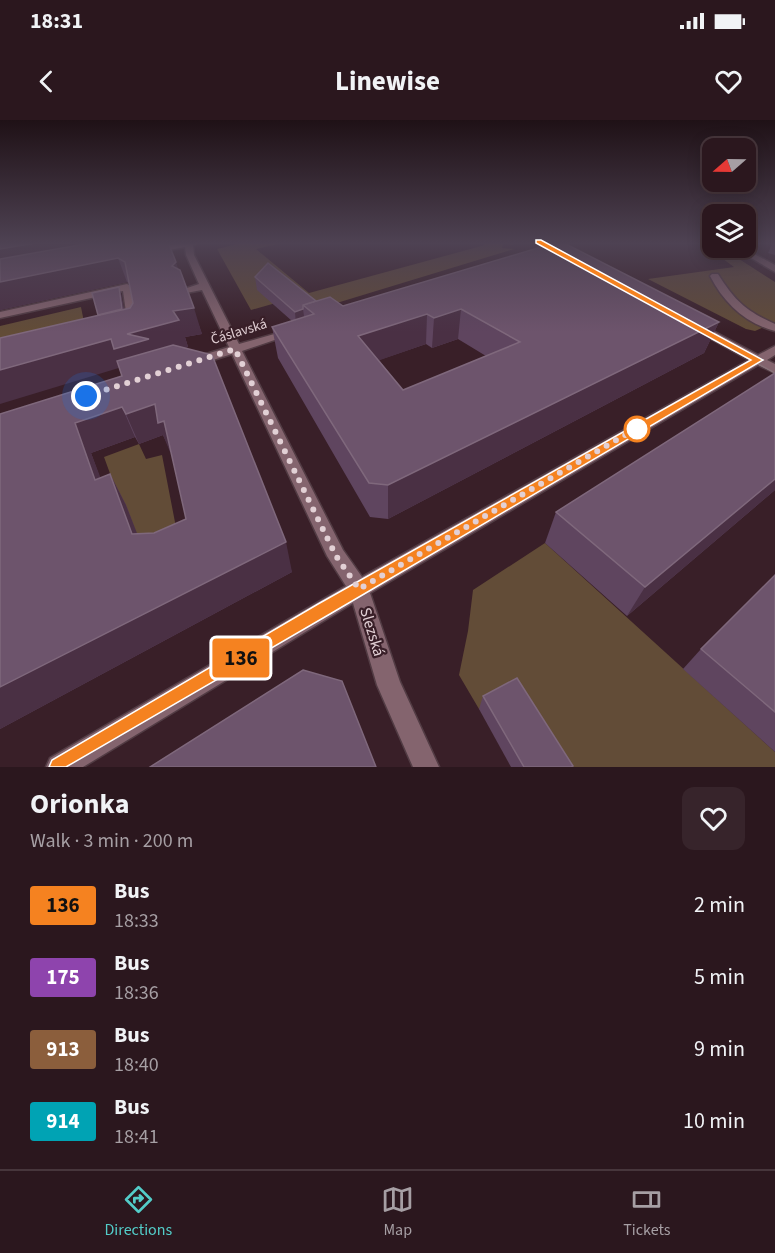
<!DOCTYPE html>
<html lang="en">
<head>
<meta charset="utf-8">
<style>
	:root { --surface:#2b171e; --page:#37242b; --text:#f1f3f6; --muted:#a69fa4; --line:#47363c; --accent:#53cdc9 }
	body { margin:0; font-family:"Source Sans 3",sans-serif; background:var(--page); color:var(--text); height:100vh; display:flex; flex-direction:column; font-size:22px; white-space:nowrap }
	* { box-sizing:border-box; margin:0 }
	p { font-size:20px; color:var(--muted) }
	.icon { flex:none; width:33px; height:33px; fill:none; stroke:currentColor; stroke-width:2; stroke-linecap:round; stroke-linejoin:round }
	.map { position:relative; height:647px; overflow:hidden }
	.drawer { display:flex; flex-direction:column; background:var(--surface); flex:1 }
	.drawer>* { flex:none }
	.badge { padding:0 12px; border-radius:4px; font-size:21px; line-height:39px }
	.needle { width:39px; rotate:250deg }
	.tools { position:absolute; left:702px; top:18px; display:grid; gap:12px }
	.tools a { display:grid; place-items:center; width:54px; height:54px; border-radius:12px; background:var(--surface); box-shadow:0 3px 15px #0003,0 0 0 2px var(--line); font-size:30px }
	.you { position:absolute; width:30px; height:30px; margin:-15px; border:4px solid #fff; border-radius:50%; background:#1a73e8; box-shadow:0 0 0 9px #1a73e833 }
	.map>.badge { position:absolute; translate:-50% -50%; box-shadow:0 0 0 3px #fff }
	.round { display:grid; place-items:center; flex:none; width:63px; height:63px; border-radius:12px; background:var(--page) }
	.head { display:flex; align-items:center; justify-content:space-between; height:102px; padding:0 30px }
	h1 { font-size:28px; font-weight:700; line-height:45px }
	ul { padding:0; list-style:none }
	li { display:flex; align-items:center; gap:18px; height:72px; padding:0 30px }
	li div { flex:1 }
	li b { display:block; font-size:22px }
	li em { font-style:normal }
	li .badge { min-width:66px; font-weight:700; text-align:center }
	.status { display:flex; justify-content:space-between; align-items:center; height:42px; padding:0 30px; background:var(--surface); direction:ltr }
	.status svg { height:16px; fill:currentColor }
	header { display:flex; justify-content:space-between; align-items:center; height:78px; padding:0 30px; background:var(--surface); font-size:27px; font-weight:700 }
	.tabs { display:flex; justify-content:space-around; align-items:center; height:84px; border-top:2px solid var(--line); background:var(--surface); font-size:16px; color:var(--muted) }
	.tabs a { display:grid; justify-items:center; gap:3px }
	.tabs .active { color:var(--accent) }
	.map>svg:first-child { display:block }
	.green { fill:#624c37 }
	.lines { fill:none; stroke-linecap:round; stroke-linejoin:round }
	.minor-casing { stroke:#523c44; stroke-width:3 }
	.minor { fill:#84646e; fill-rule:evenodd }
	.tram { stroke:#887279; stroke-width:1.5 }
	.wall { fill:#5f455f; fill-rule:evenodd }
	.shaded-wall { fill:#4a3044 }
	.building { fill:#6d546c; stroke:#7f687c; stroke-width:1.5; fill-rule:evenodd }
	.line { fill:#f58220; stroke:#fff; stroke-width:1.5 }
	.walk { stroke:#e2d0d5; stroke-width:6; stroke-dasharray:0 10.8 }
	.stop-dot { fill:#fff; stroke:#f58220; stroke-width:3 }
	.labels { text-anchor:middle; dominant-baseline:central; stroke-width:4.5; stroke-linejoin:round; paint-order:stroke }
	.far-street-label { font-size:14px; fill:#e2d0d5; stroke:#391f28 }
	.street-label { font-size:16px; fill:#e2d0d5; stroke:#391f28 }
</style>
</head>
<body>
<div class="status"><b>18:31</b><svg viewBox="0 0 49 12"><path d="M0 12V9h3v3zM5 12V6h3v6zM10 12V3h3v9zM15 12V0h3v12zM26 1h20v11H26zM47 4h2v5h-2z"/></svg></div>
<header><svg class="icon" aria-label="back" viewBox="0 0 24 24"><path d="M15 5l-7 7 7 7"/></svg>Linewise<svg class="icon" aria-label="heart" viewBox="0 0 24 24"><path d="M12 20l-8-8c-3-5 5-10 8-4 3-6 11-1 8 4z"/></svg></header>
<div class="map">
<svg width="775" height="647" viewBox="0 0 775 647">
	<rect width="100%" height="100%" fill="#391f28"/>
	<!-- green -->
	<g class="green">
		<polygon points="245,122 287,122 256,129 309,173 485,125 479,122 509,122 515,125 503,124 502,128 514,129 317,189 300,176 251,190 217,129"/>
		<polygon points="700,122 712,122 712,128 722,128 775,162 775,202 755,211 746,209 648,159 734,147"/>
		<polygon points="81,187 87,217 0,239 0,206"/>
		<polygon points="139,324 146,339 162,335 180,428 148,444 47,384 112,359 104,337"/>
		<polygon points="545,423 775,632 775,647 558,647 479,589 459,555 468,511 473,470"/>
	</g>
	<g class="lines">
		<defs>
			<g id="minor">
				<polygon points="184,122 201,122 193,125 194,135 239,224 292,209 298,212 242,231 343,430 362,457 749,240 690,207 690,203 698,203 758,235 775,226 775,235 767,240 775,244 775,253 758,245 370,473 400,562 439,647 413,647 377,565 353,483 83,647 46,647 50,638 346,466 327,436 232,234 194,246 188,242 190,239 229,227 202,170 186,173 181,170 199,164 186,135 185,127 150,134 146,131"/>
				<polygon points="534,122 544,122 566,135 559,137"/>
				<polygon points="734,128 743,128 775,145 775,152"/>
				<path d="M712 154H718C735 181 746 191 775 204V211C745 203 724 183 710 156Z"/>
				<polygon points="127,164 132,167 140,206 138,208 130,208 128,206 123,171 0,198 0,192"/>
			</g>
		</defs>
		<!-- minor casing -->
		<use href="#minor" class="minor-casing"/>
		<!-- minor -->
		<use href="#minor" class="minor"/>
		<!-- tram -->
		<g class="tram">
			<polyline points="534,122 557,135"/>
			<polyline points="156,131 204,122"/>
			<polyline points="697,211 775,253"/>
		</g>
	</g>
	<!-- wall -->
	<g class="wall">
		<path d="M0 122H168L202 214 185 217 188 227 184 228 292 452 0 609V294L122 256 98 195 119 167 121 174 124 189 130 188 133 183 130 164 127 162 0 190ZM163 315 171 332 186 399 154 413 137 414 126 385 110 354 100 358 91 333 135 317 139 324Z"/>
		<path d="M558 122 719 202 704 233 388 399 370 397 278 238 272 207 292 201 257 170 255 157 316 181 343 186ZM458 219 486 236 403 270 379 240 426 224 432 228Z"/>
		<polygon points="773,122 775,122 775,135 768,133"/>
		<polygon points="775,370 627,496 545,423 556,392"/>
		<polygon points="775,455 775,632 683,549 701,529"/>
		<polygon points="483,576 572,647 511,647 479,589"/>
	</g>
	<!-- shaded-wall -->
	<g class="shaded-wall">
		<polygon points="41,122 166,122 0,155 0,129"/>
		<polygon points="118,138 127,162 0,190 0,162"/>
		<polygon points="176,142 183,167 172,146"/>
		<polygon points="119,167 121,174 126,206 100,205"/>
		<polygon points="194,188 202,214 185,217 188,227 0,284 0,250 127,214 173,191"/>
		<polygon points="303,189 305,203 296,205 295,192"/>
		<polygon points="461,189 458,219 432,228 434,198"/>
		<polygon points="427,194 426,224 360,247 358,216"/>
		<polygon points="719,202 704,233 388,399 388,365"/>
		<polygon points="155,284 164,301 176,331 170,332 163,315 139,324 126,294"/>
		<polygon points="122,287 135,317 91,333 113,390 95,360 75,303"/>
		<polygon points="110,354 126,385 149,444 132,414"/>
		<polygon points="775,359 775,370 627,496 645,467"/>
		<polygon points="286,422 292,452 0,609 0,567"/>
	</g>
	<!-- building -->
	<g class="building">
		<polygon points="0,122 41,122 0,129"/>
		<polygon points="96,122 168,122 176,142 172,146 180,150 194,188 173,191 179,200 127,214 149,219 114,229 111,219 0,250 0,218 130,188 133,183 125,142 118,138 0,162 0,139"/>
		<path d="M558 122 566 124 719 202 388 365 369 363 272 207 314 194 303 185 330 177 343 186ZM461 189 520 222 403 270 358 216 427 194 434 198Z"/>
		<polygon points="268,143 316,181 303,185 303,189 295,192 255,157"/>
		<polygon points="119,167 122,189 98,195 92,173"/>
		<path d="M173 225 212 235 286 422 0 567V294L122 256 117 241ZM155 284 158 303 164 301 186 399 154 413 132 414 110 354 95 360 75 303 122 287 126 294Z"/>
		<polygon points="775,253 775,359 645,467 556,392"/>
		<polygon points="775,455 775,592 701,529"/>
		<polygon points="303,550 342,561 376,647 150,647"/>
		<polygon points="517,558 573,646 571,647 524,647 483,576"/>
	</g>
	<!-- sky -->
	<linearGradient id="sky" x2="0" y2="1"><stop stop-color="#1f1116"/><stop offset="0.58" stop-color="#4e4253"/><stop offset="1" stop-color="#4e4253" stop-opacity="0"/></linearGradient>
	<rect width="775" height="212" fill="url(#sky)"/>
	<!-- line -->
	<polygon class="line" points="536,120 541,120 763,240 330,494 66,647 49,647 52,640 318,484 751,240 536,123"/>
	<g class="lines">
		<!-- walk -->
		<polyline class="walk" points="86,276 235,229 336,436 359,469 639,307 637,309"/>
	</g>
	<!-- markers -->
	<circle class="stop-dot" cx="637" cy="309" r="12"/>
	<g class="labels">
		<!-- far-street labels -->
		<g class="far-street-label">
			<text transform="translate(239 212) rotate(-17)">Čáslavská</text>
		</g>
		<!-- street labels -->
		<g class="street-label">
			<text transform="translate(372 512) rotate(73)">Slezská</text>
		</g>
	</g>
</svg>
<div class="tools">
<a><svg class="needle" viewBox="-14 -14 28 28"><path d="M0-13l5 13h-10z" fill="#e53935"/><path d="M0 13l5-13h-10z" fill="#a69fa4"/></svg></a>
<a><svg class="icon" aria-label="layers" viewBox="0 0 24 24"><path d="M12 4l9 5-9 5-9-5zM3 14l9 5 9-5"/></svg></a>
</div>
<div class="you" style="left:86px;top:276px"></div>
<b class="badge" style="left:241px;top:538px;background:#f58220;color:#111">136</b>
</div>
<section class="drawer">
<div class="head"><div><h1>Orionka</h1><p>Walk · 3 min · 200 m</p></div><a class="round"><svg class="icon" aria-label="heart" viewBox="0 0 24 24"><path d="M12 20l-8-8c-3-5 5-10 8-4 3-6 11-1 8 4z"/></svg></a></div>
<ul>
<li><span class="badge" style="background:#f58220;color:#111">136</span><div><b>Bus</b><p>18:33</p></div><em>2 min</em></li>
<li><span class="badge" style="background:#8e44ad;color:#fff">175</span><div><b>Bus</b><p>18:36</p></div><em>5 min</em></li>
<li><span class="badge" style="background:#8b5e3c;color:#fff">913</span><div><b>Bus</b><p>18:40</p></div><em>9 min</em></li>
<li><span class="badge" style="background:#00a3b4;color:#fff">914</span><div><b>Bus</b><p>18:41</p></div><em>10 min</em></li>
</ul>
</section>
<nav class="tabs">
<a class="active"><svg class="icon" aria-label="directions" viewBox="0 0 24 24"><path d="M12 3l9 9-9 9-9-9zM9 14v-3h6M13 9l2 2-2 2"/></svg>Directions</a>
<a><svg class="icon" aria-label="map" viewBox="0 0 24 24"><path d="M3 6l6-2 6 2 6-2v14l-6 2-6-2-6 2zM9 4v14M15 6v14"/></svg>Map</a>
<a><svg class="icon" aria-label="tickets" viewBox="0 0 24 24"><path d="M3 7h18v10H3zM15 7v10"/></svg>Tickets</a>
</nav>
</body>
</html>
